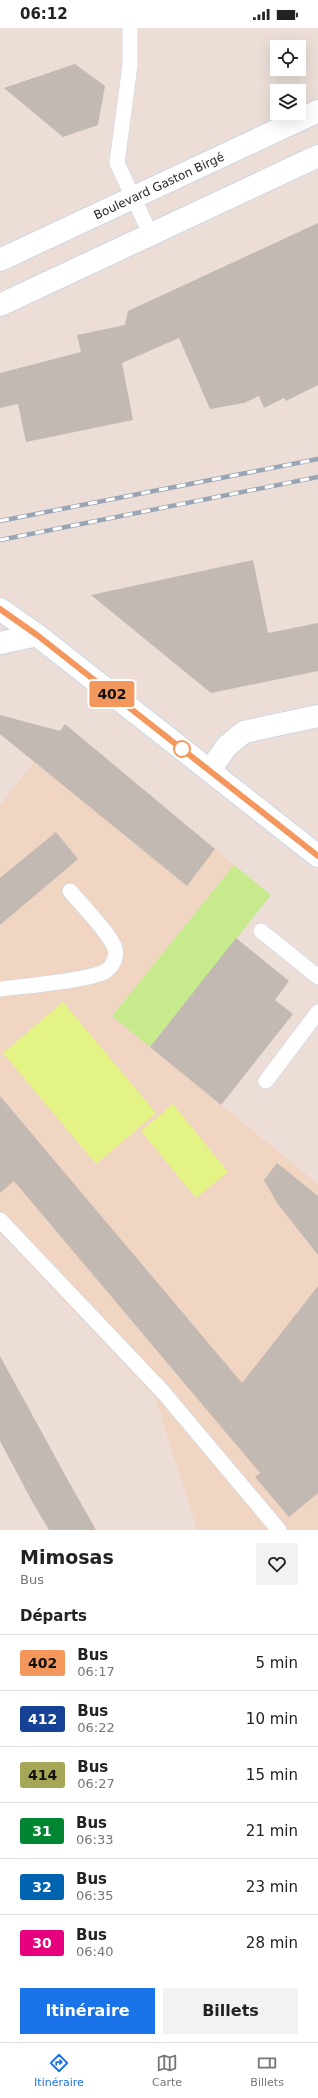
<!DOCTYPE html>
<html lang="fr">
<head>
<meta charset="utf-8">
<style>
	:root { --surface:#fff; --page:#f2f2f2; --text:#222; --muted:#767676; --line:#e0e0e0; --accent:#1a73e8 }
	body { margin:0; font-family:"DejaVu Sans",sans-serif; background:var(--page); color:var(--text); height:100vh; display:flex; flex-direction:column; font-size:15px; white-space:nowrap }
	* { box-sizing:border-box; margin:0 }
	p { font-size:13px; color:var(--muted) }
	.icon { flex:none; width:22px; height:22px; fill:none; stroke:currentColor; stroke-width:2; stroke-linecap:round; stroke-linejoin:round }
	.map { position:relative; height:1502px; overflow:hidden }
	.side { display:flex; flex-direction:column; background:var(--surface); flex:1 }
	.side>* { flex:none }
	.badge { padding:0 8px; border-radius:3px; font-size:14px; line-height:26px }
	.tools { position:absolute; left:270px; top:12px; display:grid; gap:8px }
	.tools a { display:grid; place-items:center; width:36px; height:36px; border-radius:0px; background:var(--surface); box-shadow:0 4px 16px #0002; font-size:20px }
	.map>.badge { position:absolute; translate:-50% -50%; box-shadow:0 0 0 2px #fff }
	h2 { padding:0 20px; font-size:15px; line-height:36px }
	.round { display:grid; place-items:center; flex:none; width:42px; height:42px; border-radius:0px; background:var(--page) }
	.summary { display:flex; align-items:center; justify-content:space-between; height:68px; padding:0 20px }
	h1 { font-size:19px; font-weight:800; line-height:30px }
	.cta { display:flex; gap:8px; margin-top:auto; padding:8px 20px }
	.cta a { flex:1; height:46px; border-radius:0px; background:var(--accent); color:#fff; font-size:16px; font-weight:800; line-height:46px; text-align:center }
	.cta a+a { background:var(--page); color:var(--text) }
	ul { padding:0; list-style:none }
	li { display:flex; align-items:center; gap:12px; height:56px; padding:0 20px; border-top:1px solid var(--line) }
	li div { flex:1 }
	li b { display:block; font-size:15px }
	li em { font-style:normal }
	li .badge { min-width:44px; font-weight:700; text-align:center }
	.status { display:flex; justify-content:space-between; align-items:center; height:28px; padding:0 20px; background:var(--surface); direction:ltr }
	.status svg { height:11px; fill:currentColor }
	.tab-bar { display:flex; justify-content:space-around; align-items:center; height:56px; border-top:1px solid var(--line); background:var(--surface); font-size:11px; color:var(--muted) }
	.tab-bar a { display:grid; justify-items:center; gap:2px }
	.tab-bar .current { color:var(--accent) }
	.map>svg:first-child { display:block }
	.education { fill:#f0d5c3 }
	.green { fill:#c6ea8c }
	.pitch { fill:#e3f386 }
	.building { fill:#c3b9b3 }
	.lines { fill:none; stroke-linecap:round; stroke-linejoin:round }
	.lane-casing { stroke:#ccd7e3; stroke-width:16 }
	.street-casing { stroke:#ccd7e3; stroke-width:24 }
	.secondary-casing { stroke:#ccd7e3; stroke-width:24 }
	.lane { stroke:#fff; stroke-width:15 }
	.street { stroke:#fff; stroke-width:22 }
	.secondary { stroke:#fff; stroke-width:22 }
	.rail-casing { stroke:#99a5b4; stroke-width:4.5 }
	.rail { stroke:#fff; stroke-width:3; stroke-dasharray:9; stroke-linecap:butt }
	.line-casing { stroke:#fff; stroke-width:9 }
	.line { stroke:#f3975d; stroke-width:6 }
	.stop-dot { fill:#fff; stroke:#f3975d; stroke-width:2 }
	.labels { text-anchor:middle; dominant-baseline:central; stroke-width:4; stroke-linejoin:round; paint-order:stroke }
	.street-label { font-size:12px; fill:#272727; stroke:#fff }
</style>
</head>
<body>
<div class="status"><b>06:12</b><svg viewBox="0 0 49 12"><path d="M0 12V9h3v3zM5 12V6h3v6zM10 12V3h3v9zM15 12V0h3v12zM26 1h20v11H26zM47 4h2v5h-2z"/></svg></div>
<div class="map">
<svg width="318" height="1502" viewBox="0 0 318 1502">
	<rect width="100%" height="100%" fill="#ecddd7"/>
	<!-- education -->
	<polygon class="education" points="34,734 186,857 215,821 234,837 112,988 318,1156 318,1502 197,1502 155,1369 0,1205 0,777"/>
	<!-- green -->
	<polygon class="green" points="234,837 271,867 150,1019 112,988"/>
	<!-- pitch -->
	<g class="pitch">
		<polygon points="63,974 156,1085 96,1136 3,1025"/>
		<polygon points="173,1076 228,1144 196,1170 141,1103"/>
	</g>
	<!-- building -->
	<g class="building">
		<polygon points="75,36 105,58 98,97 63,109 4,60"/>
		<polygon points="318,195 318,357 286,373 284,370 264,380 259,368 244,375 210,381 179,310 122,335 133,392 26,414 18,376 0,380 0,345 81,324 77,307 125,297 128,283"/>
		<polygon points="253,532 268,605 318,595 318,643 211,665 91,567"/>
		<polygon points="0,687 60,703 65,696 215,821 187,858 0,706"/>
		<polygon points="56,804 78,831 0,897 0,850"/>
		<polygon points="236,910 289,953 275,972 293,986 221,1077 150,1019"/>
		<polygon points="0,1068 242,1355 318,1258 318,1465 289,1489 255,1449 260,1445 14,1153 0,1165"/>
		<polygon points="277,1135 318,1168 318,1227 277,1175 264,1152"/>
		<polygon points="0,1328 69,1454 96,1502 49,1502 33,1475 0,1413"/>
	</g>
	<g class="lines">
		<defs>
			<g id="lane">
				<polyline points="130,0 130,37 117,135 151,207"/>
				<polyline points="261,903 318,949"/>
				<path d="M0 961C23 958 89 953 106 943 113 938 117 929 115 921 112 908 80 875 70 863"/>
				<polyline points="266,1053 318,984"/>
				<polyline points="0,1192 163,1364 279,1502"/>
			</g>
			<g id="street">
				<polyline points="0,615 37,607"/>
				<polyline points="210,742 227,718 244,704 318,688"/>
			</g>
			<g id="secondary">
				<polyline points="0,232 318,83"/>
				<polyline points="0,277 318,128"/>
				<polyline points="0,581 37,607 318,828"/>
			</g>
		</defs>
		<!-- lane casing -->
		<use href="#lane" class="lane-casing"/>
		<!-- street casing -->
		<use href="#street" class="street-casing"/>
		<!-- secondary casing -->
		<use href="#secondary" class="secondary-casing"/>
		<!-- lane -->
		<use href="#lane" class="lane"/>
		<!-- street -->
		<use href="#street" class="street"/>
		<!-- secondary -->
		<use href="#secondary" class="secondary"/>
		<defs>
			<g id="rail">
				<polyline points="0,493 318,431"/>
				<polyline points="0,512 318,449"/>
			</g>
		</defs>
		<!-- rail casing -->
		<use href="#rail" class="rail-casing"/>
		<!-- rail -->
		<use href="#rail" class="rail"/>
	</g>
	<g class="lines">
		<defs>
			<polyline id="line" points="0,581 37,607 318,828"/>
		</defs>
		<!-- line casing -->
		<use href="#line" class="line-casing"/>
		<!-- line -->
		<use href="#line" class="line"/>
	</g>
	<!-- markers -->
	<circle class="stop-dot" cx="182" cy="721" r="8"/>
	<g class="labels">
		<!-- street labels -->
		<g class="street-label">
			<text transform="translate(159 158) rotate(-25)">Boulevard Gaston Birgé</text>
		</g>
	</g>
</svg>
<div class="tools">
<a><svg class="icon" aria-label="locate" viewBox="0 0 24 24"><circle cx="12" cy="12" r="6"/><path d="M12 2v4M12 18v4M2 12h4M18 12h4"/></svg></a>
<a><svg class="icon" aria-label="layers" viewBox="0 0 24 24"><path d="M12 4l9 5-9 5-9-5zM3 14l9 5 9-5"/></svg></a>
</div>
<b class="badge" style="left:112px;top:666px;background:#f3975d;color:#111">402</b>
</div>
<section class="side">
<div class="summary"><div><h1>Mimosas</h1><p>Bus</p></div><a class="round"><svg class="icon" aria-label="heart" viewBox="0 0 24 24"><path d="M12 20l-8-8c-3-5 5-10 8-4 3-6 11-1 8 4z"/></svg></a></div>
<h2>Départs</h2>
<ul>
<li><span class="badge" style="background:#f3975d;color:#111">402</span><div><b>Bus</b><p>06:17</p></div><em>5 min</em></li>
<li><span class="badge" style="background:#164194;color:#fff">412</span><div><b>Bus</b><p>06:22</p></div><em>10 min</em></li>
<li><span class="badge" style="background:#a5a756;color:#111">414</span><div><b>Bus</b><p>06:27</p></div><em>15 min</em></li>
<li><span class="badge" style="background:#008530;color:#fff">31</span><div><b>Bus</b><p>06:33</p></div><em>21 min</em></li>
<li><span class="badge" style="background:#0063af;color:#fff">32</span><div><b>Bus</b><p>06:35</p></div><em>23 min</em></li>
<li><span class="badge" style="background:#e6007e;color:#fff">30</span><div><b>Bus</b><p>06:40</p></div><em>28 min</em></li>
</ul>
<div class="cta"><a>Itinéraire</a><a>Billets</a></div>
</section>
<nav class="tab-bar">
<a class="current"><svg class="icon" aria-label="directions" viewBox="0 0 24 24"><path d="M12 3l9 9-9 9-9-9zM9 14v-3h6M13 9l2 2-2 2"/></svg>Itinéraire</a>
<a><svg class="icon" aria-label="map" viewBox="0 0 24 24"><path d="M3 6l6-2 6 2 6-2v14l-6 2-6-2-6 2zM9 4v14M15 6v14"/></svg>Carte</a>
<a><svg class="icon" aria-label="tickets" viewBox="0 0 24 24"><path d="M3 7h18v10H3zM15 7v10"/></svg>Billets</a>
</nav>
</body>
</html>
